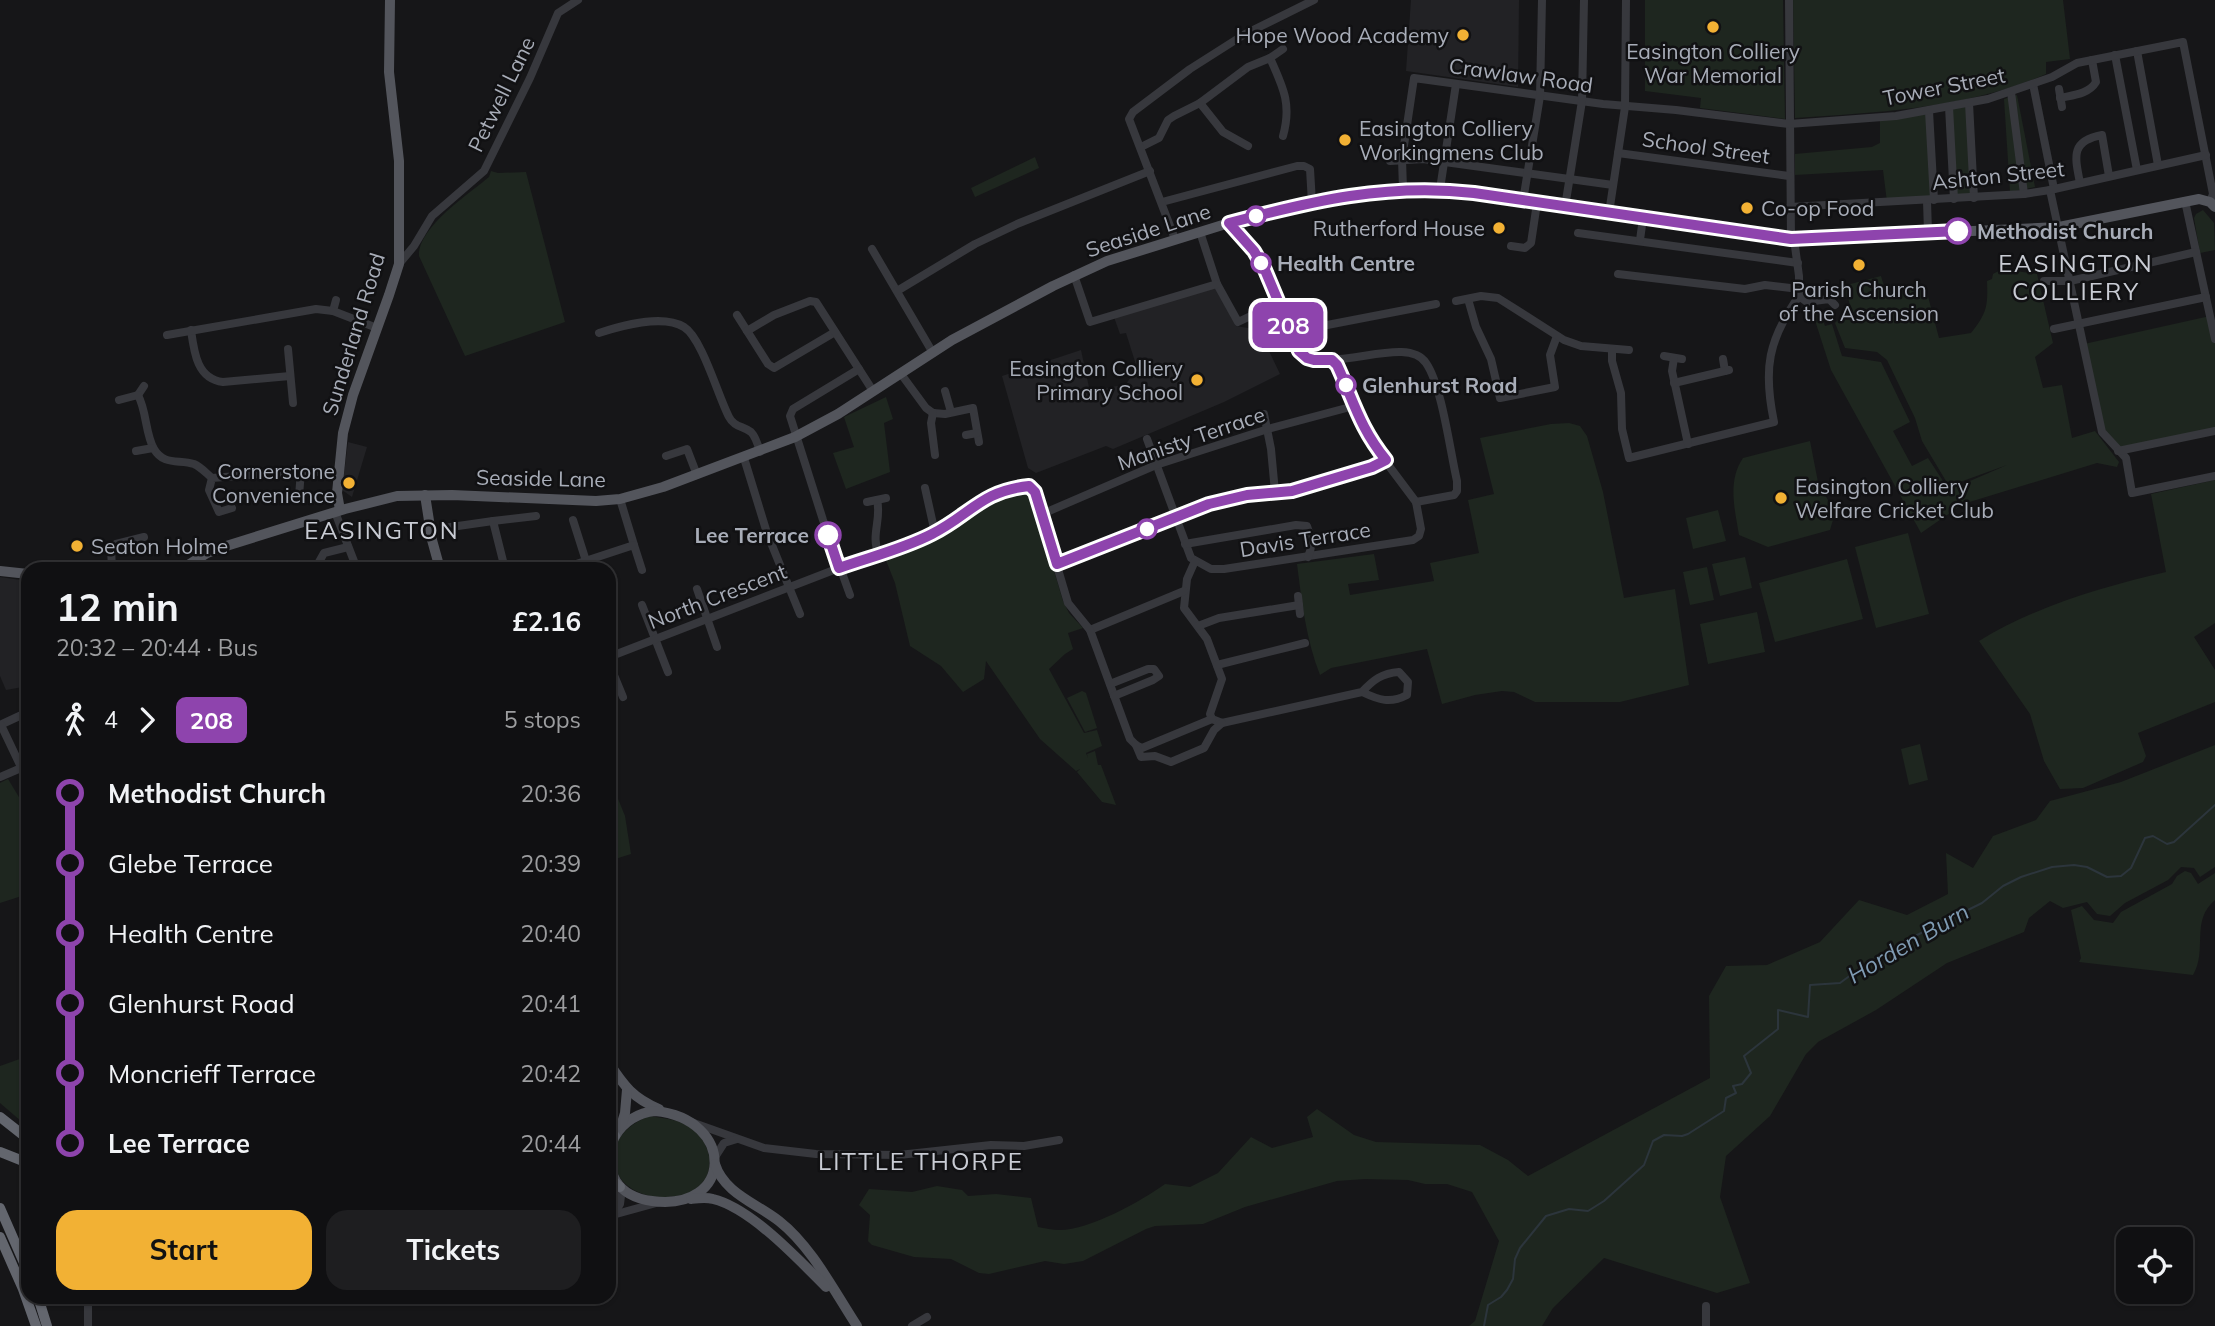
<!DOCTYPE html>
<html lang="en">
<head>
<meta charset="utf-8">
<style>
	:root { --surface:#101012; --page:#1e1e20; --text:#f1f3f6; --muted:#9c9d9f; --line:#303032; --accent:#f2b134 }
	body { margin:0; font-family:Mulish,sans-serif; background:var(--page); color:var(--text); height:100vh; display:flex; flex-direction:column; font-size:26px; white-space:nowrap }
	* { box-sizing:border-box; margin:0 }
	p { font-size:23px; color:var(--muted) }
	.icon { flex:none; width:38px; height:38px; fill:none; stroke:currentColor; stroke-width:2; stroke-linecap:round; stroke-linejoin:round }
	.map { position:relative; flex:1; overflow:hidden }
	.panel { position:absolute; left:21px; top:562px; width:595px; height:742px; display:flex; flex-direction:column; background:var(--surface); border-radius:21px; box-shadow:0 2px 5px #0004,0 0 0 2px var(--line) }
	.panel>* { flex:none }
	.badge { padding:0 14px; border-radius:10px; font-size:24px; line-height:46px }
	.fabs { position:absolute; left:2116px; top:1227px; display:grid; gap:14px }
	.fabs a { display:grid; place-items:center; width:77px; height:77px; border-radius:14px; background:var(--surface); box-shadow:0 2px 5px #0004,0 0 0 2px var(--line); font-size:35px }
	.map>.badge { position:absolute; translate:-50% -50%; box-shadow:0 0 0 4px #fff }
	.legs { display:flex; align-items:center; gap:10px; height:77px; padding:0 35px; font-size:23px }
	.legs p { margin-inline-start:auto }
	.headline { display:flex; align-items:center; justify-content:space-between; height:119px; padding:0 35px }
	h1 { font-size:38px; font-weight:700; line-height:52px }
	.primary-button { display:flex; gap:14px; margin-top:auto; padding:14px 35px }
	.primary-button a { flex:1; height:80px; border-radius:21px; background:var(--accent); color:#111; font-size:28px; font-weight:700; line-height:80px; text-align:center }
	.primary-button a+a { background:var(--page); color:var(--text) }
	ul { padding:0 35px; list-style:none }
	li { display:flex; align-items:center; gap:24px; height:70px; font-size:26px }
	li i { display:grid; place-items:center; width:10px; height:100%; margin:0 9px; background:currentColor }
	li i::after { content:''; width:18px; height:18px; margin:-9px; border:5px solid; border-radius:50%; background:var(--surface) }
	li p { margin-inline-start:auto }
	li:first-child i { background:linear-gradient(#0000 50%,currentColor 0) }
	li:last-child i { background:linear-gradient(currentColor 50%,#0000 0) }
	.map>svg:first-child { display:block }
	.built { fill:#222225 }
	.green { fill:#1e261f }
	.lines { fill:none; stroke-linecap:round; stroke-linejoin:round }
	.stream { stroke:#2c353c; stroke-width:2 }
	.minor { stroke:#37383d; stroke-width:8 }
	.major { stroke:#53555c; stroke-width:10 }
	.highway { stroke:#63666e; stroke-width:10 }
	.line-1-casing { stroke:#fff; stroke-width:16 }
	.line-1 { stroke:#8e44ad; stroke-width:10 }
	.poi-dot { fill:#f2b134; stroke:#111113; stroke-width:2.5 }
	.stop-1-dot { fill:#fff; stroke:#8e44ad; stroke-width:3.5 }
	.labels { text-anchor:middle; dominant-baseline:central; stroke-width:5; stroke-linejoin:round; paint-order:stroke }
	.poi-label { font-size:21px; fill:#a8adb8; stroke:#111113; text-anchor:end }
	.street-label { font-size:21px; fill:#a8adb8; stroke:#111113 }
	.stop-label { font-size:21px; font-weight:bold; fill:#a8adb8; stroke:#111113; text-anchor:start }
	.water-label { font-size:23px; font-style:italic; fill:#7f9bb3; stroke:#111113 }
	.quarter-label { font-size:24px; letter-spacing:2px; fill:#c9ccd4; stroke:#111113 }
</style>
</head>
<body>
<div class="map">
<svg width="2215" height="1326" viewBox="0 0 2215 1326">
	<rect width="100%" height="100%" fill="#161618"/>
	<!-- built -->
	<g class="built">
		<polygon points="1411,0 1519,0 1518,87 1406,71"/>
		<polygon points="1215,287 1236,326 1254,329 1260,332 1280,374 1224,402 1113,449 1106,446 1036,473 1028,468 1002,376 1081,350 1090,392 1126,384 1137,368 1126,333 1120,334 1114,317"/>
		<polygon points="348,442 367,447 352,497 342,490"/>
		<polygon points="0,577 28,581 28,686 6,690 0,676"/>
	</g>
	<!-- green -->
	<g class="green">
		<polygon points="1645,0 1783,0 1785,119 1700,108 1701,98 1645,91"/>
		<path d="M1793 0H2063L2070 59 2046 62V74C1966 109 1880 112 1795 118Z"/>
		<polygon points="2017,95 2035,187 2010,192 2004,99"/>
		<polygon points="1969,103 1974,198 1954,199 1949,107"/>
		<polygon points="1929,111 1934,200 1887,202 1883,170 1795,175 1795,154 1872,147 1880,143 1880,117"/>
		<polygon points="1035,157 1039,168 975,197 971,188"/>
		<path d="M491 171 498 173 526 172 565 322 465 356 419 256C418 227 469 194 489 177Z"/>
		<polygon points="2203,210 2214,223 2215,250 2200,253 2194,218 2196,214"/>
		<path d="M2006 267 2008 270 2037 274 2053 343 2035 357 2043 388 2062 385 2072 438 2095 431 2119 462 2117 467 2097 463 1963 504 1921 533 1831 370 1810 305 1819 309 1825 326 1832 324 1842 356 1881 362 1910 422 1893 431 1912 466 1928 458 1949 490 2007 465 1949 486 1922 441 1915 418 1887 360 1877 352 1845 348 1835 323 1839 319 1852 315 1848 297 1842 298 1839 287 1881 276 1886 293 1925 285 1939 338 1971 333C1987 313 1988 306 1987 281L1992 279 1993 274Z"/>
		<polygon points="2210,316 2215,339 2215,431 2118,451 2102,432 2084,344"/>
		<polygon points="886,397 893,419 884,423 890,472 846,489 833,453 854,447 844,417"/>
		<path d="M1569 423 1580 426 1587 436 1603 492 1624 598 1675 589 1689 685 1620 702H1535L1514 692 1502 691 1475 695 1442 704 1427 649 1331 668 1320 675C1306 639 1302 603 1297 564L1374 554 1379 580 1348 584 1350 595 1434 581 1430 563 1479 553 1468 500 1494 494 1480 438 1551 424Z"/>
		<path d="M1810 441 1818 482 1835 513 1830 530 1768 547 1739 535C1735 510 1727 481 1743 458Z"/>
		<path d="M2215 480V623L2194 637 2215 670V702L2138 733 2146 756 2143 762 2083 788 2060 789 2044 761 2030 714 1979 641C2036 606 2102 587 2166 572L2151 494Z"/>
		<polygon points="1025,490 1032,496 1063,601 1069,613 1083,628 1068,633 1073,649 1065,654 1049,669 1084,733 1097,730 1102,746 1086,753 1088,758 1087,754 1095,751 1098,765 1101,765 1116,805 1102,802 1077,772 1080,769 1076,771 1040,739 986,661 984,679 963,692 941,666 910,646 895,583 885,558 938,536 1003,495"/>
		<polygon points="1718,510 1726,541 1693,549 1686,518"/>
		<polygon points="1908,533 1929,614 1876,628 1855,547"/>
		<polygon points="1745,557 1752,588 1720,596 1712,564"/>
		<polygon points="1847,559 1863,619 1775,642 1759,583"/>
		<polygon points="1707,567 1714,600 1690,605 1683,572"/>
		<polygon points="1757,612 1765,652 1708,664 1700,624"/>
		<polygon points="1082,691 1086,693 1097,728 1085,732 1067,698"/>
		<polygon points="1920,744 1928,780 1909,785 1901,749"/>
		<path d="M2215 745V867L2200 877 2194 868 2181 867 2168 880 2125 903 2110 916 2097 914 2087 902 2063 908 2050 901 2029 918 2024 932 1947 963 1876 1010 1818 1042 1806 1054 1770 1116 1726 1156 1720 1197 1750 1283 1717 1293 1604 1258 1553 1308 1542 1326H1469L1475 1321 1499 1241 1472 1192 1447 1184H1425L1408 1180 1365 1179 1337 1181 1245 1207 1203 1224 1155 1226 1146 1229 1083 1261 1064 1264 1045 1261 989 1274 979 1273 951 1259 914 1257 872 1245 868 1241 870 1215 859 1205 869 1189 912 1192 937 1186 962 1190 968 1196 996 1194 1031 1198 1038 1227C1045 1228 1052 1230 1060 1230 1089 1230 1142 1201 1165 1184L1190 1187 1218 1173 1251 1137 1272 1148 1313 1137 1307 1117 1317 1109 1354 1135 1376 1142 1480 1145 1508 1160 1528 1176 1710 1078 1709 996 1726 966 1767 965 1820 942 1859 900 1907 915 1948 894 1946 853 1973 868 1993 836 2036 820 2050 801 2121 782Z"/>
		<polygon points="8,779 28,812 28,894 0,903 0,783"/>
		<polygon points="610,779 625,816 631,854 609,861"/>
		<path d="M2185 871 2191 873 2198 884 2215 873V900C2190 921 2208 950 2193 975L2079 962 2081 958 2071 910 2082 906 2094 920 2113 923 2121 912 2172 884 2177 876Z"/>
		<polygon points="28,1056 28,1127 0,1103 0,1066"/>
		<path d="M650 1116C662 1118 675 1119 686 1125 711 1139 720 1173 694 1190 686 1195 677 1196 668 1197 608 1200 592 1137 650 1116Z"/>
	</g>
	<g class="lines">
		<!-- stream -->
		<polyline class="stream" points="1484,1326 1488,1305 1501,1297 1507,1290 1513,1279 1515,1259 1520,1248 1546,1216 1569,1209 1588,1211 1604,1201 1644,1165 1653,1141 1664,1135 1682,1136 1688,1134 1724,1111 1726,1098 1736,1093 1733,1086 1742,1084 1751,1073 1744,1056 1778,1029 1778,1010 1808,1017 1810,985 1840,983 1859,969 1909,939 1982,903 2003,886 2021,877 2052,867 2074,865 2087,867 2107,877 2121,876 2131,868 2145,838 2153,836 2167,844 2174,842 2215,805"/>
		<!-- minor -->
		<g class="minor">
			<polyline points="1789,0 1791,239"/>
			<polyline points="2137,51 2158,165"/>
			<polyline points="2115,55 2137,170"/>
			<path d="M1270 58C1283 87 1292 104 1283 136"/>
			<polyline points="2033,84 2054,189"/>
			<polyline points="2059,89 2062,107"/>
			<polyline points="2011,92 2024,194"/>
			<path d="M2060 98C2073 95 2089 94 2096 82L2092 60"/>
			<polyline points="1200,103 1223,132 1248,146"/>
			<polyline points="1969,103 1974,198"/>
			<polyline points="1949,107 1954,199"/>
			<polyline points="1929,111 1934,200"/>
			<polyline points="1141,147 1159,138 1168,120 1174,116 1200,103 1248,67 1270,58 1283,49"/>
			<polyline points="1618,153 1789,176"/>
			<polyline points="1390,161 1423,159 1613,185"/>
			<path d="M2080 183C2075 157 2070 141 2102 135L2109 176"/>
			<polyline points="1403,189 1402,159 1414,78 1603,104 1676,110 1789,124 1896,116 1988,99 2052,77 2077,63 2183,42 2213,194 2210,202"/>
			<polyline points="1440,189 1456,84"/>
			<polyline points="2050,190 2102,432 2126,458 2132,493 2215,476"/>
			<polyline points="1523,201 1540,96 1542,0"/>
			<polyline points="1927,201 1928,232"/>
			<polyline points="2185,201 2215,339"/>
			<polyline points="1162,202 1297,166 1304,166 1310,169 1312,203"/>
			<polyline points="1565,207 1582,101 1584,0"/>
			<polyline points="1790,207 2024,194 2050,190 2206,155"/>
			<polyline points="1609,213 1625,107 1626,0"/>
			<path d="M1229 223 1253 251 1265 270 1299 351C1329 377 1406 333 1426 363 1442 386 1450 451 1457 481V491L1454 495 1416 502"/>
			<polyline points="1200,232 1217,284 1238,322 1278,303"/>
			<polyline points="1578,233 1798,263"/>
			<polyline points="1175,239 1129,119 1133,112 1190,69 1245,34 1314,0"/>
			<polyline points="1794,239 1799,276 1799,293"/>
			<polyline points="1640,240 1643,218"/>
			<polyline points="1511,246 1525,248 1531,243 1537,203"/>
			<polyline points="872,249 933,353"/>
			<polyline points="399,264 414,246 432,216 484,171 530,78 558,13 578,0"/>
			<polyline points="1618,274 1745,289 1765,285 1799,289"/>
			<polyline points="1074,275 1090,322 1217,284"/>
			<polyline points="2044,281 2070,281 2196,252"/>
			<polyline points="897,291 975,244 1017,224 1150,171"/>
			<polyline points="1799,296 1807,302 1829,299 1835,305"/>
			<polyline points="1468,299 1476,327 1491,359 1500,398 1555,387 1550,355 1557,336"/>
			<polyline points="1456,301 1481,296 1498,298 1564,340 1581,346 1629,350"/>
			<polyline points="333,311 336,300"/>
			<polyline points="737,315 768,364 774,368 835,332"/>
			<polyline points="2054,329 2206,297"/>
			<path d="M191 330C194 352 197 379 223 382L290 376"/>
			<polyline points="747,331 774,315 810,301 816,302 873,391"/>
			<polyline points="1291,332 1436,304"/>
			<path d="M599 333C620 326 663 314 684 327 702 338 718 396 729 417 734 427 743 426 751 432 756 437 758 445 760 452"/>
			<polyline points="167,335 316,309 333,311 377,328"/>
			<polyline points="288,349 293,403"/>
			<path d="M1612 349V361L1621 393 1622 429 1629 458 1774 422C1763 369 1768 340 1799 296"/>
			<polyline points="1664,356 1682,359"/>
			<polyline points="1674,358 1672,371 1688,444"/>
			<polyline points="1723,359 1725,371"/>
			<polyline points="901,374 926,408 933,413"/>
			<polyline points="1674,383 1729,370"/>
			<polyline points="945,391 951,412"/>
			<polyline points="138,395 144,386"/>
			<path d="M119 400 138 395C147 412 145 433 154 449 164 466 179 459 194 464 201 467 206 473 212 478"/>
			<polyline points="933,413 945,414 973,408 979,442"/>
			<polyline points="933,413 931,423 935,455"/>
			<polyline points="1264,414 1271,449 1275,492"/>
			<polyline points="966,435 977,433"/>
			<polyline points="1147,439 1191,558 1211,569 1224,569 1413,540 1419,536 1421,529 1416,502 1371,442 1358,420 1337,365 1332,360"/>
			<polyline points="136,451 153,448"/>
			<polyline points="2118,451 2215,431"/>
			<polyline points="666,456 687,449 697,475"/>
			<polyline points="744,458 767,533 800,614"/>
			<polyline points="925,488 935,533"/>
			<polyline points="299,496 301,471"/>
			<polyline points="620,499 634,545"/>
			<path d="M877 500C882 519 870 536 879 554"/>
			<polyline points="867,502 886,498"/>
			<polyline points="232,508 219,512 209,490 212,478 301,471 338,473"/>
			<polyline points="335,512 357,569"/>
			<polyline points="1042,514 1156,465 1268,429 1354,406"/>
			<polyline points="573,520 586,561"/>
			<polyline points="444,528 493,521"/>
			<path d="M1185 544 1296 525 1307 526C1311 537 1313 547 1308 557"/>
			<path d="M1195 561 1187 579 1184 608 1207 639 1222 679 1210 714 1212 719 1222 723 1362 692C1373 680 1382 673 1399 672L1408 682 1407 695C1390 704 1379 700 1362 692"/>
			<polyline points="1057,564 1209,504 1247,495 1292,491 1372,467 1386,460"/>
			<polyline points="112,569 111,548 116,544 144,537"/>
			<polyline points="315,569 324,553 348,547"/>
			<polyline points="505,569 493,521 536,516"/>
			<polyline points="561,569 634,545 642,570"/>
			<polyline points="697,589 717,647"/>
			<polyline points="850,595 823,520 790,416 793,409 859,369"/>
			<polyline points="1298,596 1300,614"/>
			<polyline points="642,605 668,672"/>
			<polyline points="1198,626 1219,618 1299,605"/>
			<polyline points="1090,630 1184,591"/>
			<polyline points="609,657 839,568 910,544 935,533 987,497 1012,488 1029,486 1035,492 1068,603 1090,630 1130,739 1136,745 1142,748 1212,719"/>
			<polyline points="609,663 623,697"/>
			<polyline points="1217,665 1305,643"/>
			<polyline points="1110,684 1148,669 1154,669 1159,676 1153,680 1114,696"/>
			<polyline points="0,725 28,712"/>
			<polyline points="1,725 21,767"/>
			<polyline points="1136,745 1141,757 1155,756 1171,762 1204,748 1214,730 1222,723"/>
			<polyline points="0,777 28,765"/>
			<polyline points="691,1122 764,1148 816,1154 899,1155 991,1145 1024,1146 1059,1140"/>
			<polyline points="715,1157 724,1143 737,1139"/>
			<polyline points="609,1216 660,1202"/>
			<polyline points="613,1216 620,1204 622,1188"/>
			<polyline points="88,1297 88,1326"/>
			<polyline points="1706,1306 1706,1326"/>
			<polyline points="912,1326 927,1317"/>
		</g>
		<!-- major -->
		<g class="major">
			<polyline points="425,495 432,540 440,569"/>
			<polyline points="340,510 337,493 343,433 353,395 389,295 399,264 399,161 389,72 390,0"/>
			<polyline points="182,569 207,553 223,547 345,509 397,496 452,495 596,501 620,499 663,487 795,437 838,414 952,340 1053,286 1107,261 1229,223 1312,203 1403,189 1440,189 1794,239 2059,227 2199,199 2210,202 2215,207"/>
			<polyline points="0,571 28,574"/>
			<path d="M609 1063C624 1086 633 1098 659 1109"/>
			<path d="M655 1111C736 1119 734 1212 652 1201 637 1199 624 1194 616 1181 597 1150 621 1114 655 1111Z"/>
			<polyline points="621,1126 625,1113 627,1090"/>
			<path d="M715 1164C724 1193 756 1203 779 1221 812 1247 834 1291 857 1326"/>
			<path d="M691 1199C699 1198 706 1197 713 1199 751 1208 799 1260 826 1287"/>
		</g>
		<!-- highway -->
		<g class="highway">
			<polyline points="0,1117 28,1139"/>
			<polyline points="609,1143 615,1136"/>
			<polyline points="0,1152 28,1163"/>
			<polyline points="609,1177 620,1187"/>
			<polyline points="0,1208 28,1272"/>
			<polyline points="0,1237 23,1289 36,1326"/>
			<polyline points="38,1297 47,1326"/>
		</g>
	</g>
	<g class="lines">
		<defs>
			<path id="line-1" d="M828 535 839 568C870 557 903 549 932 534 970 515 981 491 1029 486L1035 492 1057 564 1209 504 1247 495 1292 491 1372 467 1386 460C1360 428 1354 402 1337 365L1332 360H1314L1307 358 1299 351 1265 270 1254 251 1229 223C1312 201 1387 183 1474 193L1791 239 1958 231"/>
		</defs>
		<!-- line-1 casing -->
		<use href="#line-1" class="line-1-casing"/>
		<!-- line-1 -->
		<use href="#line-1" class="line-1"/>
	</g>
	<!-- markers -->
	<g class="poi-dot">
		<circle cx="1713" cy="27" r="7"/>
		<circle cx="1463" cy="35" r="7"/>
		<circle cx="1345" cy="140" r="7"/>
		<circle cx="1747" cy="208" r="7"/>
		<circle cx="1499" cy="228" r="7"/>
		<circle cx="1859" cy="265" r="7"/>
		<circle cx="1197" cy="380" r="7"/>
		<circle cx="349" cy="483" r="7"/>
		<circle cx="1781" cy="498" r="7"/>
		<circle cx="77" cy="546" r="7"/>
	</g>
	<g class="stop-1-dot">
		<circle cx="1256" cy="216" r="9"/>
		<circle cx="1958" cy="231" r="12"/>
		<circle cx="1261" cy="263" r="9"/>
		<circle cx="1346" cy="385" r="9"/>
		<circle cx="1147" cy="529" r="9"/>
		<circle cx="828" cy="535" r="12"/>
	</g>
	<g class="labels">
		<!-- poi labels -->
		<g class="poi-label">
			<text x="1449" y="35">Hope Wood Academy</text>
			<text x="1713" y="51" text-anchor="middle">Easington Colliery<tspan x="1713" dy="24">War Memorial</tspan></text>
			<text x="1359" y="128" text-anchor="start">Easington Colliery<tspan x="1359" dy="24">Workingmens Club</tspan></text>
			<text x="1761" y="208" text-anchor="start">Co-op Food</text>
			<text x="1485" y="228">Rutherford House</text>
			<text x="1859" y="289" text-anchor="middle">Parish Church<tspan x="1859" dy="24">of the Ascension</tspan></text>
			<text x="1183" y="368">Easington Colliery<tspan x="1183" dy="24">Primary School</tspan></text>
			<text x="335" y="471">Cornerstone<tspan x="335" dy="24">Convenience</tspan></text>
			<text x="1795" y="486" text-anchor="start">Easington Colliery<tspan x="1795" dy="24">Welfare Cricket Club</tspan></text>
			<text x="91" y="546" text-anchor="start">Seaton Holme</text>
		</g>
		<!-- street labels -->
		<g class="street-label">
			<text transform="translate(1521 75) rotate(8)">Crawlaw Road</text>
			<text transform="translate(1944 86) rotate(-11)">Tower Street</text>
			<text transform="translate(501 94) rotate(-64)">Petwell Lane</text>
			<text transform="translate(1706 147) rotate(8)">School Street</text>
			<text transform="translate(1998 175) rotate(-6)">Ashton Street</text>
			<text transform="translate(1148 230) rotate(-18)">Seaside Lane</text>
			<text transform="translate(353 334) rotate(-73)">Sunderland Road</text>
			<text transform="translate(1191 438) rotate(-19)">Manisty Terrace</text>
			<text transform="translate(541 478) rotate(1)">Seaside Lane</text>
			<text transform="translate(1305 539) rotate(-9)">Davis Terrace</text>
			<text transform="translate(717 596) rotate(-21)">North Crescent</text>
		</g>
		<!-- stop labels -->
		<g class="stop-label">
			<text x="1977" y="231">Methodist Church</text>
			<text x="1277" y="263">Health Centre</text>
			<text x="1362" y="385">Glenhurst Road</text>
			<text x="809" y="535" text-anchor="end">Lee Terrace</text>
		</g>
		<!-- water labels -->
		<g class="water-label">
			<text transform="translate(1908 943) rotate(-30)">Horden Burn</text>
		</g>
		<!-- quarter labels -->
		<g class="quarter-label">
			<text x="2076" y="263">EASINGTON<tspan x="2076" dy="28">COLLIERY</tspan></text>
			<text x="382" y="530">EASINGTON</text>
			<text x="921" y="1161">LITTLE THORPE</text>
		</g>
	</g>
</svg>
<div class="fabs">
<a><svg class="icon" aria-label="locate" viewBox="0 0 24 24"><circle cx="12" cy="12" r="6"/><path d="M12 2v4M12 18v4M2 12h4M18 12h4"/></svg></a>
</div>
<b class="badge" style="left:1288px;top:325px;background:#8e44ad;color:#fff">208</b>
<section class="panel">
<div class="headline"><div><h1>12 min</h1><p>20:32 – 20:44 · Bus</p></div><b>£2.16</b></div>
<div class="legs"><svg class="icon" aria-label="walk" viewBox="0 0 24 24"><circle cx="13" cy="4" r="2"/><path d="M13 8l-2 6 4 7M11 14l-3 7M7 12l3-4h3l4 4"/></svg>4<svg class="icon" aria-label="forward" viewBox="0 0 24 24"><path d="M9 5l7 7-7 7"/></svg><b class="badge" style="background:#8e44ad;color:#fff">208</b><p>5 stops</p></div>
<ul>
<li><i style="color:#8e44ad"></i><b>Methodist Church</b><p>20:36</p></li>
<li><i style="color:#8e44ad"></i><span>Glebe Terrace</span><p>20:39</p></li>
<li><i style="color:#8e44ad"></i><span>Health Centre</span><p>20:40</p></li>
<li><i style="color:#8e44ad"></i><span>Glenhurst Road</span><p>20:41</p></li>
<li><i style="color:#8e44ad"></i><span>Moncrieff Terrace</span><p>20:42</p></li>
<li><i style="color:#8e44ad"></i><b>Lee Terrace</b><p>20:44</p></li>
</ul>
<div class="primary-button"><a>Start</a><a>Tickets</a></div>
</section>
</div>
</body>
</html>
